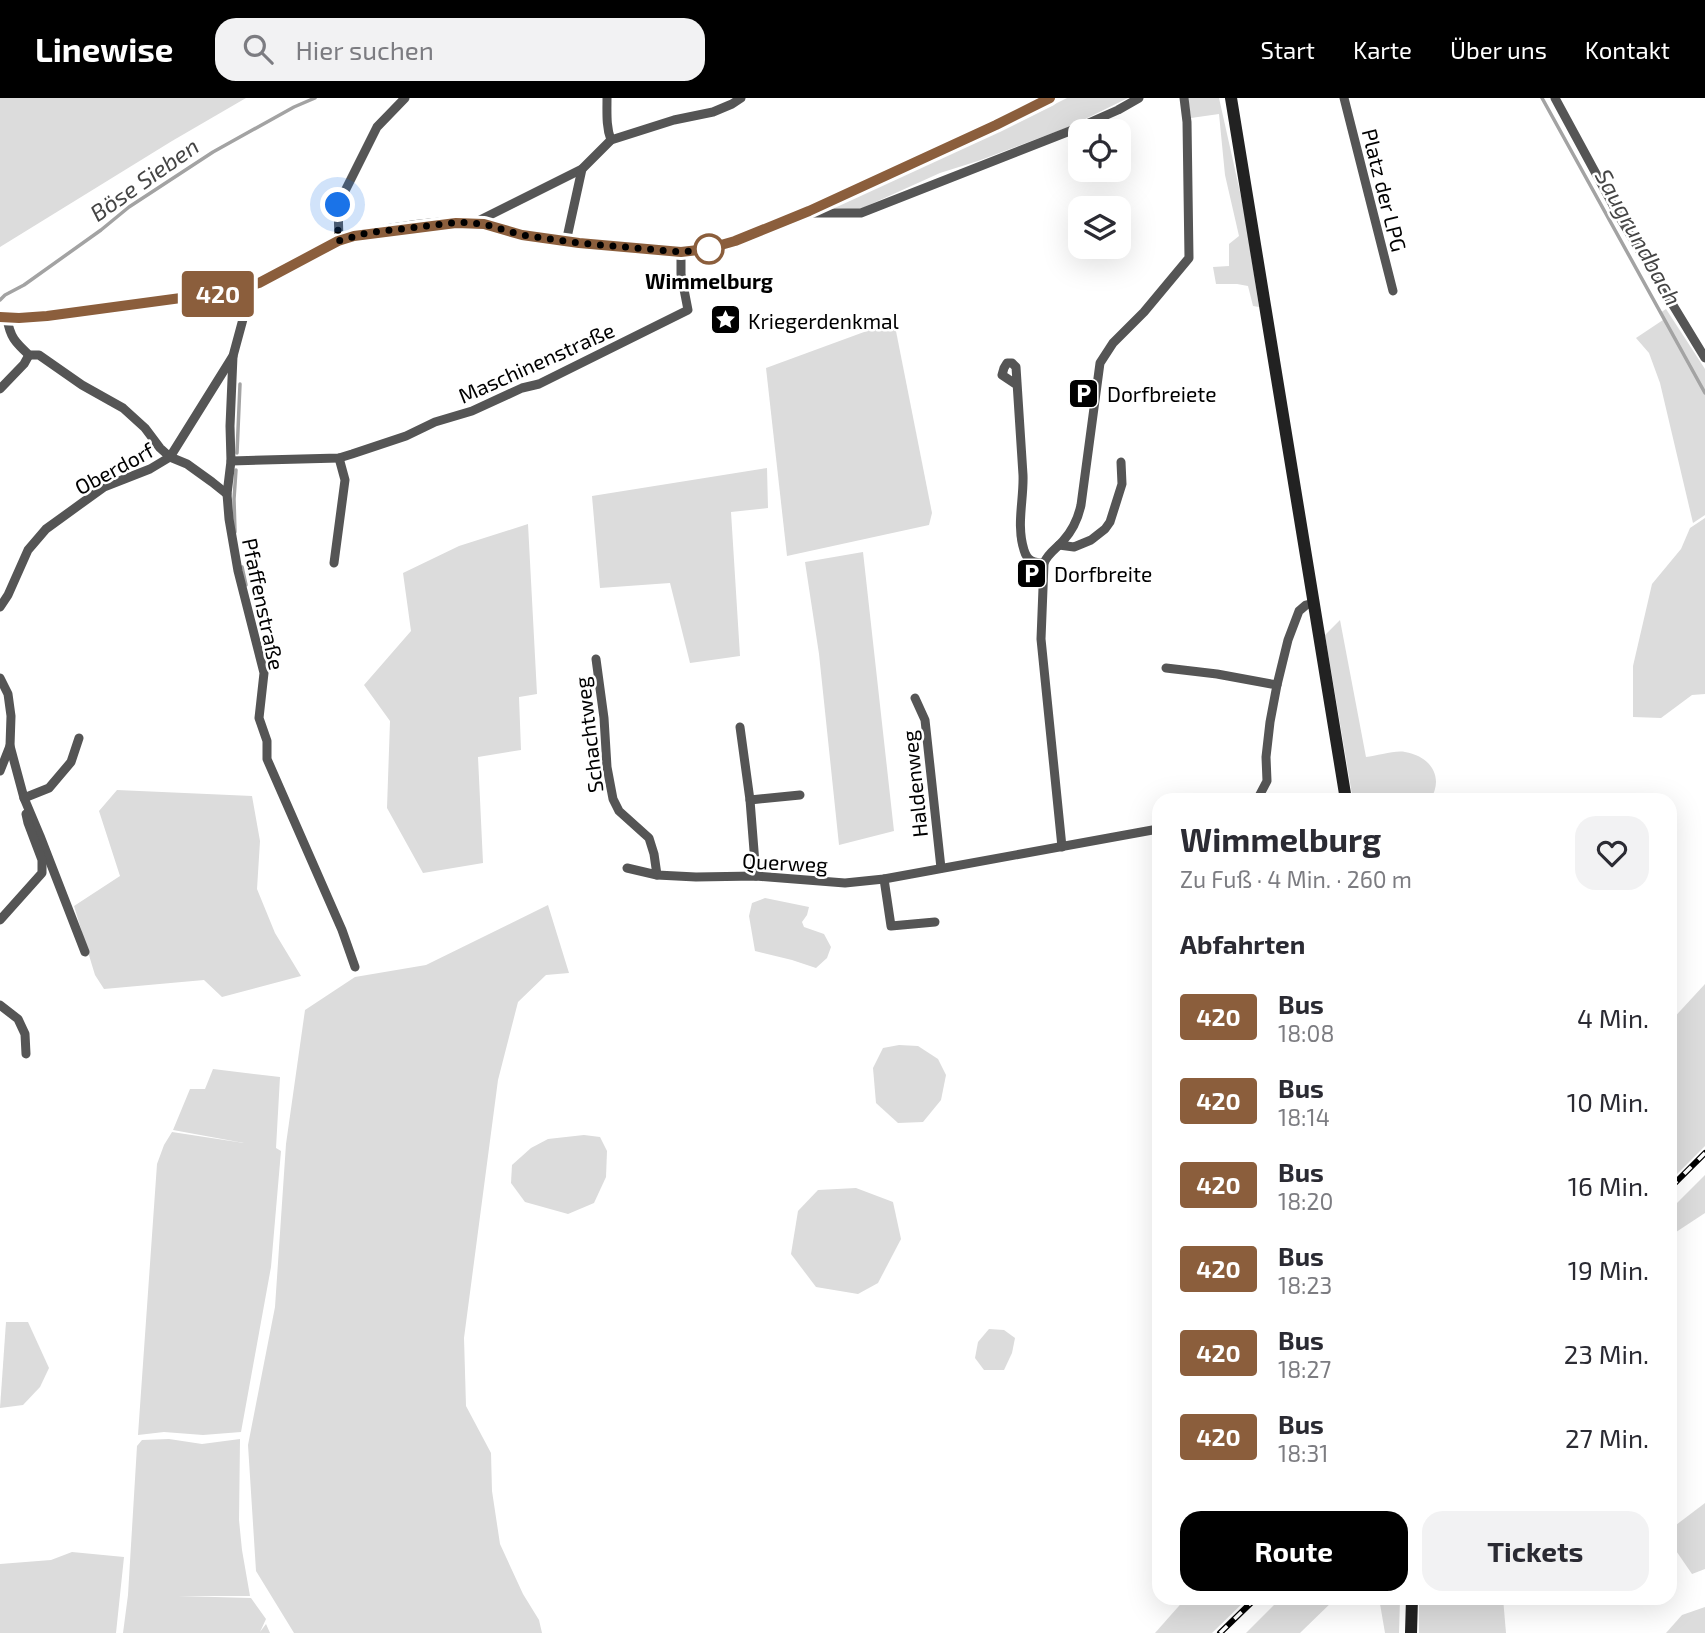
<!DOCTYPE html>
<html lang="de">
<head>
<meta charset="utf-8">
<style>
	:root { --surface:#fff; --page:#f2f2f3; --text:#2b2b33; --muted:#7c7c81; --accent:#000 }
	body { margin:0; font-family:"Exo 2",sans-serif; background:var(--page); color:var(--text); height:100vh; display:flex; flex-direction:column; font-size:26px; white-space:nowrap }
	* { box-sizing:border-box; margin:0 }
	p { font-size:23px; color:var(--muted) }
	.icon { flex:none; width:38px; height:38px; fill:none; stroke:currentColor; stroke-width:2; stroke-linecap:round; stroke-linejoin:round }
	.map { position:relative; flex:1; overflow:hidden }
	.sheet { position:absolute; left:1152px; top:695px; width:525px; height:812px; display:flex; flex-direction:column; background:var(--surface); border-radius:21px; box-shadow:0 7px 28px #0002 }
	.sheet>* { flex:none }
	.badge { padding:0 14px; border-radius:5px; font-size:24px; line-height:46px }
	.buttons { position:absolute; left:1068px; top:21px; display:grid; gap:14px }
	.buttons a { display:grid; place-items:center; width:63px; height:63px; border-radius:14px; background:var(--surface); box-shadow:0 7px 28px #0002; font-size:35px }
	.you { position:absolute; width:35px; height:35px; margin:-18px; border:5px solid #fff; border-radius:50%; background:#1a73e8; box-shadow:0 0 0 10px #1a73e833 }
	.map>.badge { position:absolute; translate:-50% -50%; box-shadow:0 0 0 4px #fff }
	h2 { padding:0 28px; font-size:26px; line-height:63px }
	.round { display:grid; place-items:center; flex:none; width:74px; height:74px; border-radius:21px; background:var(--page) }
	.summary { display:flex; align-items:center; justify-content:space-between; height:119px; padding:0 28px }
	h1 { font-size:33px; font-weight:700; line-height:52px }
	.primary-button { display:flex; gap:14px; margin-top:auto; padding:14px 28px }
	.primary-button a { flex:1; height:80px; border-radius:21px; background:var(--accent); color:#fff; font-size:28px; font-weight:700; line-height:80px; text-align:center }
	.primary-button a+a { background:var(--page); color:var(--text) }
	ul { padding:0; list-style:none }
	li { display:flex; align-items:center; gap:21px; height:84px; padding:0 28px }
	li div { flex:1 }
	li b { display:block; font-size:26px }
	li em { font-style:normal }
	li .badge { min-width:77px; font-weight:700; text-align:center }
	header { display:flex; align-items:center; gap:42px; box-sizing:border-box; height:98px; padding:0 35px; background:var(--accent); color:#fff }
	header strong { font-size:33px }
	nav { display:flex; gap:38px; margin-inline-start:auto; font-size:24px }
	.search { width:490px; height:63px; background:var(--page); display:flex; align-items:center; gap:18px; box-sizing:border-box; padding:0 24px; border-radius:21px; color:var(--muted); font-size:26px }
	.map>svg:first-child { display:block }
	.green { fill:#dcdcdc }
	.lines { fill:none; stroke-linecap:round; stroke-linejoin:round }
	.stream { stroke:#a3a3a3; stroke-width:3.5 }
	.street { stroke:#555; stroke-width:9 }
	.secondary { stroke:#222; stroke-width:12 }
	.rail-casing { stroke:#000; stroke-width:6 }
	.rail { stroke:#fff; stroke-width:3.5; stroke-dasharray:10; stroke-linecap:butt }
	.line-casing { stroke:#fff; stroke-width:16 }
	.line { stroke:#8b5e3c; stroke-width:10 }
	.walk { stroke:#000; stroke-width:7; stroke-dasharray:0 12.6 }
	.stop-dot { fill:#fff; stroke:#8b5e3c; stroke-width:3.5 }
	.labels { text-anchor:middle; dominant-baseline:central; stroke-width:5; stroke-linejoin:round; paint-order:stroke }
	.street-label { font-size:21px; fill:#000; stroke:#fff }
	.stop-label { font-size:21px; font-weight:bold; fill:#000; stroke:#fff }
	.poi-label { font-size:21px; fill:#000; stroke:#fff; text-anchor:start }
	.water-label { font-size:23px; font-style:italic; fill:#444; stroke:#fff }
</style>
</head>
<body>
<header>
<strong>Linewise</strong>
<div class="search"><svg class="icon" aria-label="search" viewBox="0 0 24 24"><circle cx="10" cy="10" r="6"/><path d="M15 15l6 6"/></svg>Hier suchen</div>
<nav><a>Start</a><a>Karte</a><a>Über uns</a><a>Kontakt</a></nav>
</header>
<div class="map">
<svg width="1705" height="1535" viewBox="0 0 1705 1535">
	<rect width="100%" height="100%" fill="#fff"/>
	<!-- green -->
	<g class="green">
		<polygon points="0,0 246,0 172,43 0,149"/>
		<polygon points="1067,0 1128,0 1071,28 978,63 940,75 858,112 827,110 981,39 1019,24"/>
		<polygon points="1188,0 1219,0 1244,112 1259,209 1253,208 1248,188 1237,186 1216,186 1213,169 1229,168 1229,146 1239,138 1225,77 1219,16 1191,20"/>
		<polygon points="1666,211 1705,271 1705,417 1693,425 1660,285 1649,255 1636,240 1663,222 1660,215"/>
		<polygon points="894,223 932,415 929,427 787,458 766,270"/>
		<polygon points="767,370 768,410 731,414 740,558 690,565 670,485 600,490 592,398"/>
		<polygon points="1705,420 1705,596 1692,597 1661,620 1633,619 1633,568 1652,486 1681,451 1690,430"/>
		<polygon points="528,426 537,596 519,599 521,652 478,659 483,765 423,775 387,710 390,623 364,587 411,533 403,475 459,448"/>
		<polygon points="863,454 894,733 839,747 819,556 805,464"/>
		<path d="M1340 522 1366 659C1377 658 1395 652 1405 654 1430 658 1445 679 1430 702H1353L1325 537Z"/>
		<polygon points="117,692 252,698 260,743 257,791 275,835 301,878 222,899 204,882 104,891 95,877 74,808 120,778 99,713"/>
		<polygon points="765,800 809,809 807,817 802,824 804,829 824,836 831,849 827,860 816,870 792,862 755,853 749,818 752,805"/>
		<polygon points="548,807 569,875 546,877 518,904 498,982 464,1240 466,1308 491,1355 492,1393 500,1446 523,1496 539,1522 542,1535 294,1535 256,1473 248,1347 275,1209 286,1046 305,912 355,879 426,867"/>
		<polygon points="1705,886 1705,1048 1670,1083 1670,924"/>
		<polygon points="899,947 918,948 938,961 946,977 941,1002 923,1024 898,1025 876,1005 873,970 883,950"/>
		<polygon points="213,971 280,979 276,1050 281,1053 271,1169 241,1334 203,1337 164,1334 138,1337 157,1066 164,1047 172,1034 244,1045 173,1032 190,991 205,991"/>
		<polygon points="584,1037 600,1039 607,1053 606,1079 594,1105 568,1116 525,1104 511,1085 512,1067 531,1050 548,1041"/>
		<polygon points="1705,1077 1705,1115 1670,1138 1670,1112"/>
		<polygon points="856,1090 893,1104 901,1141 878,1185 858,1196 816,1189 791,1156 798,1113 818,1092"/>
		<polygon points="6,1224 28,1224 49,1270 40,1289 23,1307 0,1310"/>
		<polygon points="989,1231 1004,1232 1015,1240 1012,1255 1004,1272 984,1272 975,1260 978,1244"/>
		<polygon points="169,1341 202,1346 240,1341 239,1422 242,1452 250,1498 178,1498 251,1500 266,1521 260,1534 266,1526 270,1535 123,1535 128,1497 137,1348 142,1342"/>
		<polygon points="1705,1405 1705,1471 1692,1476 1670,1444 1676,1427"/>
		<polygon points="72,1454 124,1459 116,1535 0,1535 0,1466 51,1462"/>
		<polygon points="1186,1500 1248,1500 1212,1535 1155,1535"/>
		<polygon points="1281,1500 1336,1500 1300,1535 1246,1535"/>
		<polygon points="1379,1500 1400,1500 1399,1535 1385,1535"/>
		<polygon points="1419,1500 1503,1500 1506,1535 1419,1535"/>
		<polygon points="1705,1509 1705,1535 1666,1535 1682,1517"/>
	</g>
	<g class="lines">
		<!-- stream -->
		<g class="stream">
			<polyline points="1542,0 1705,295"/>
			<polyline points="0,202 5,197 24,187 101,132 129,109 213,54 294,9 315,0"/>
			<polyline points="237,355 240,286"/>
			<polyline points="235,434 234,401 236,372"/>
			<polyline points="242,469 246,487"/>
		</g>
		<!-- street -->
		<g class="street">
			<path d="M607 0C607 15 606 29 611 42"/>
			<polyline points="1344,0 1393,193"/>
			<polyline points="1555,0 1620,120 1705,260"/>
			<polyline points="807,115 861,115 1075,31 1118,12 1139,0"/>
			<polyline points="474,125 582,71 611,42 674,22 713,14 732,6 741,0"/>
			<polyline points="339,143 338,107 377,29 405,0"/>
			<polyline points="566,144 582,71"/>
			<path d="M7 220C10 239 15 244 29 257H39L82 287 123 310 145 330 160 350 170 359 187 366 212 384 227 396"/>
			<polyline points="233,258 230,328 231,363 227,396 229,421 238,473 264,575 259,620 267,643 267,661 342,832 355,869"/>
			<path d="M1017 287 1002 277 1004 270 1007 265H1012L1016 269C1018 305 1021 341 1023 377 1024 401 1016 427 1024 452 1027 463 1034 465 1044 465"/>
			<polyline points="0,291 24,266 29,257"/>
			<polyline points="231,363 339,360 352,356 406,338 435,324 472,313 522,290 539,286 688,212 681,176 681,154"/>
			<polyline points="1059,447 1074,449 1091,442 1105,431 1110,424 1122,386 1121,364"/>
			<polyline points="334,465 345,382 339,360"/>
			<polyline points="0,509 8,497 28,452 46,431 104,389 150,371 170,359 233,258 249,199 249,189"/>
			<polyline points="596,561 604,620 607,669 613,701 619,713 649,740 654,756 657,777"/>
			<polyline points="1166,570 1217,576 1277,587"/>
			<polyline points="0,580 8,596 11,618 10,648 24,700 40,738 85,854"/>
			<polyline points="915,600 925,622 941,770"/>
			<polyline points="740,629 750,702 756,778"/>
			<polyline points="0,673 10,648"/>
			<polyline points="24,700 49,690 71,664 79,640"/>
			<polyline points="750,702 800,697"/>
			<polyline points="1257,702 1267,683 1266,659 1270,624 1277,587 1288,542 1299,513 1306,507 1314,505"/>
			<path d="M1062 749 1041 541 1044 465C1048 455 1056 451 1063 443 1073 432 1078 421 1081 407L1100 265 1113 245 1144 214 1189 160 1187 24 1184 0"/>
			<polyline points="627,770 657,777 696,779 756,778 845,785 884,781 1158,731"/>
			<polyline points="884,781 891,828 935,824"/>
			<polyline points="0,822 42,775 42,762 28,725 26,716"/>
			<polyline points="0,907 18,921 25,936 26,956"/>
		</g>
		<!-- secondary -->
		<g class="secondary">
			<polyline points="1231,0 1346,702"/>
			<path d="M0 219 19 220 47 218 233 193C281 181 319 143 369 135 403 130 440 123 474 125 492 126 508 135 526 138 555 143 585 146 615 149 636 151 658 154 679 154 711 154 741 141 770 129 806 114 842 98 877 82 935 55 994 30 1050 0"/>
			<polyline points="1411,1535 1412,1500"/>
		</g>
		<defs>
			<g id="rail">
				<polyline points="1670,1090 1705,1055"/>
				<polyline points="1220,1535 1256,1500"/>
			</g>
		</defs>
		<!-- rail casing -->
		<use href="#rail" class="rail-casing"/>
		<!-- rail -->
		<use href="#rail" class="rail"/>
	</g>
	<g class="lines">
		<defs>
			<polyline id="line" points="0,219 19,220 47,218 233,193 259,185 338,143 354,138 456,125 484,126 522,137 579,145 681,154 707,151 735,143 809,113 996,27 1050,0"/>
		</defs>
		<!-- line casing -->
		<use href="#line" class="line-casing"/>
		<!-- line -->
		<use href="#line" class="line"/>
		<!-- walk -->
		<polyline class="walk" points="338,107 338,143 367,135 459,124 484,126 522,137 579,145 681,154 709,151"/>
	</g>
	<!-- icons -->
	<defs>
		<symbol id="sight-square" viewBox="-11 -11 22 22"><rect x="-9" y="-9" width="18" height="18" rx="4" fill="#000" stroke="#fff"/><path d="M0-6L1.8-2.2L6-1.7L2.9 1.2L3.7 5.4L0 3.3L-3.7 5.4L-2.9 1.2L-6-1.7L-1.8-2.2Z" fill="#fff"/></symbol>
		<symbol id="parking-square" viewBox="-11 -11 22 22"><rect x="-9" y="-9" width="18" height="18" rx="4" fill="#000" stroke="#fff"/><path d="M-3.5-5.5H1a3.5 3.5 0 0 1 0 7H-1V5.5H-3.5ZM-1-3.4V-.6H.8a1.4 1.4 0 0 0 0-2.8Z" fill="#fff"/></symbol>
	</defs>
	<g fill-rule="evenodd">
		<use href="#sight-square" x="708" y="204" width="35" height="35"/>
		<use href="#parking-square" x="1066" y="278" width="35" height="35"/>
		<use href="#parking-square" x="1014" y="458" width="35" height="35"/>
	</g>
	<!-- markers -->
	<circle class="stop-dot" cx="709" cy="151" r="14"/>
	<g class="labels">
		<!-- street labels -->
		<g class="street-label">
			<text transform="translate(1385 92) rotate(76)">Platz der LPG</text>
			<text transform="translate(536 264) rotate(-24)">Maschinenstraße</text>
			<text transform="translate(114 370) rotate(-28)">Oberdorf</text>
			<text transform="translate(264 506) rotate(78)">Pfaffenstraße</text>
			<text transform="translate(588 637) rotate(-97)">Schachtweg</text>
			<text transform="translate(914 686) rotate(-96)">Haldenweg</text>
			<text transform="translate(785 764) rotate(3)">Querweg</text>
		</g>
		<!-- stop labels -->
		<g class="stop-label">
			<text x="709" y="182">Wimmelburg</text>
		</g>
		<!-- poi labels -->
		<g class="poi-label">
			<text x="748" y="222">Kriegerdenkmal</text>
			<text x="1107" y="295">Dorfbreiete</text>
			<text x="1054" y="475">Dorfbreite</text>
		</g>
		<!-- water labels -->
		<g class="water-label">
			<text transform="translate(144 81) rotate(-35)">Böse Sieben</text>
			<text transform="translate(1639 139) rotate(61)">Saugrundbach</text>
		</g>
	</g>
</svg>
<div class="buttons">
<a><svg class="icon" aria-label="locate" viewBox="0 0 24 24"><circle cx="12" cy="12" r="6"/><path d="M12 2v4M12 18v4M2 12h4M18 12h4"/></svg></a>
<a><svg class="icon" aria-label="layers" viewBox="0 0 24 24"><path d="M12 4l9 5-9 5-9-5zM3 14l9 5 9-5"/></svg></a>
</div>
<div class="you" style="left:338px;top:107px"></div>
<b class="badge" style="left:218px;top:196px;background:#8b5e3c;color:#fff">420</b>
<section class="sheet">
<div class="summary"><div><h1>Wimmelburg</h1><p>Zu Fuß · 4 Min. · 260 m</p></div><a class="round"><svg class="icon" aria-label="heart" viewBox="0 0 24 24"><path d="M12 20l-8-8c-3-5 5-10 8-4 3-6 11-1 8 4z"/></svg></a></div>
<h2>Abfahrten</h2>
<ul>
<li><span class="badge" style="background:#8b5e3c;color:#fff">420</span><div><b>Bus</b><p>18:08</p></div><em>4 Min.</em></li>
<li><span class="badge" style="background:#8b5e3c;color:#fff">420</span><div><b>Bus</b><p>18:14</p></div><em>10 Min.</em></li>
<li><span class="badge" style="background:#8b5e3c;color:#fff">420</span><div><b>Bus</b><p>18:20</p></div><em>16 Min.</em></li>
<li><span class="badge" style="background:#8b5e3c;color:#fff">420</span><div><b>Bus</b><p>18:23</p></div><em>19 Min.</em></li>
<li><span class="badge" style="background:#8b5e3c;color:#fff">420</span><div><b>Bus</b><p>18:27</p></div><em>23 Min.</em></li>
<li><span class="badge" style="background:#8b5e3c;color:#fff">420</span><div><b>Bus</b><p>18:31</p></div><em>27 Min.</em></li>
</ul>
<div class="primary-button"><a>Route</a><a>Tickets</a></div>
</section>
</div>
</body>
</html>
